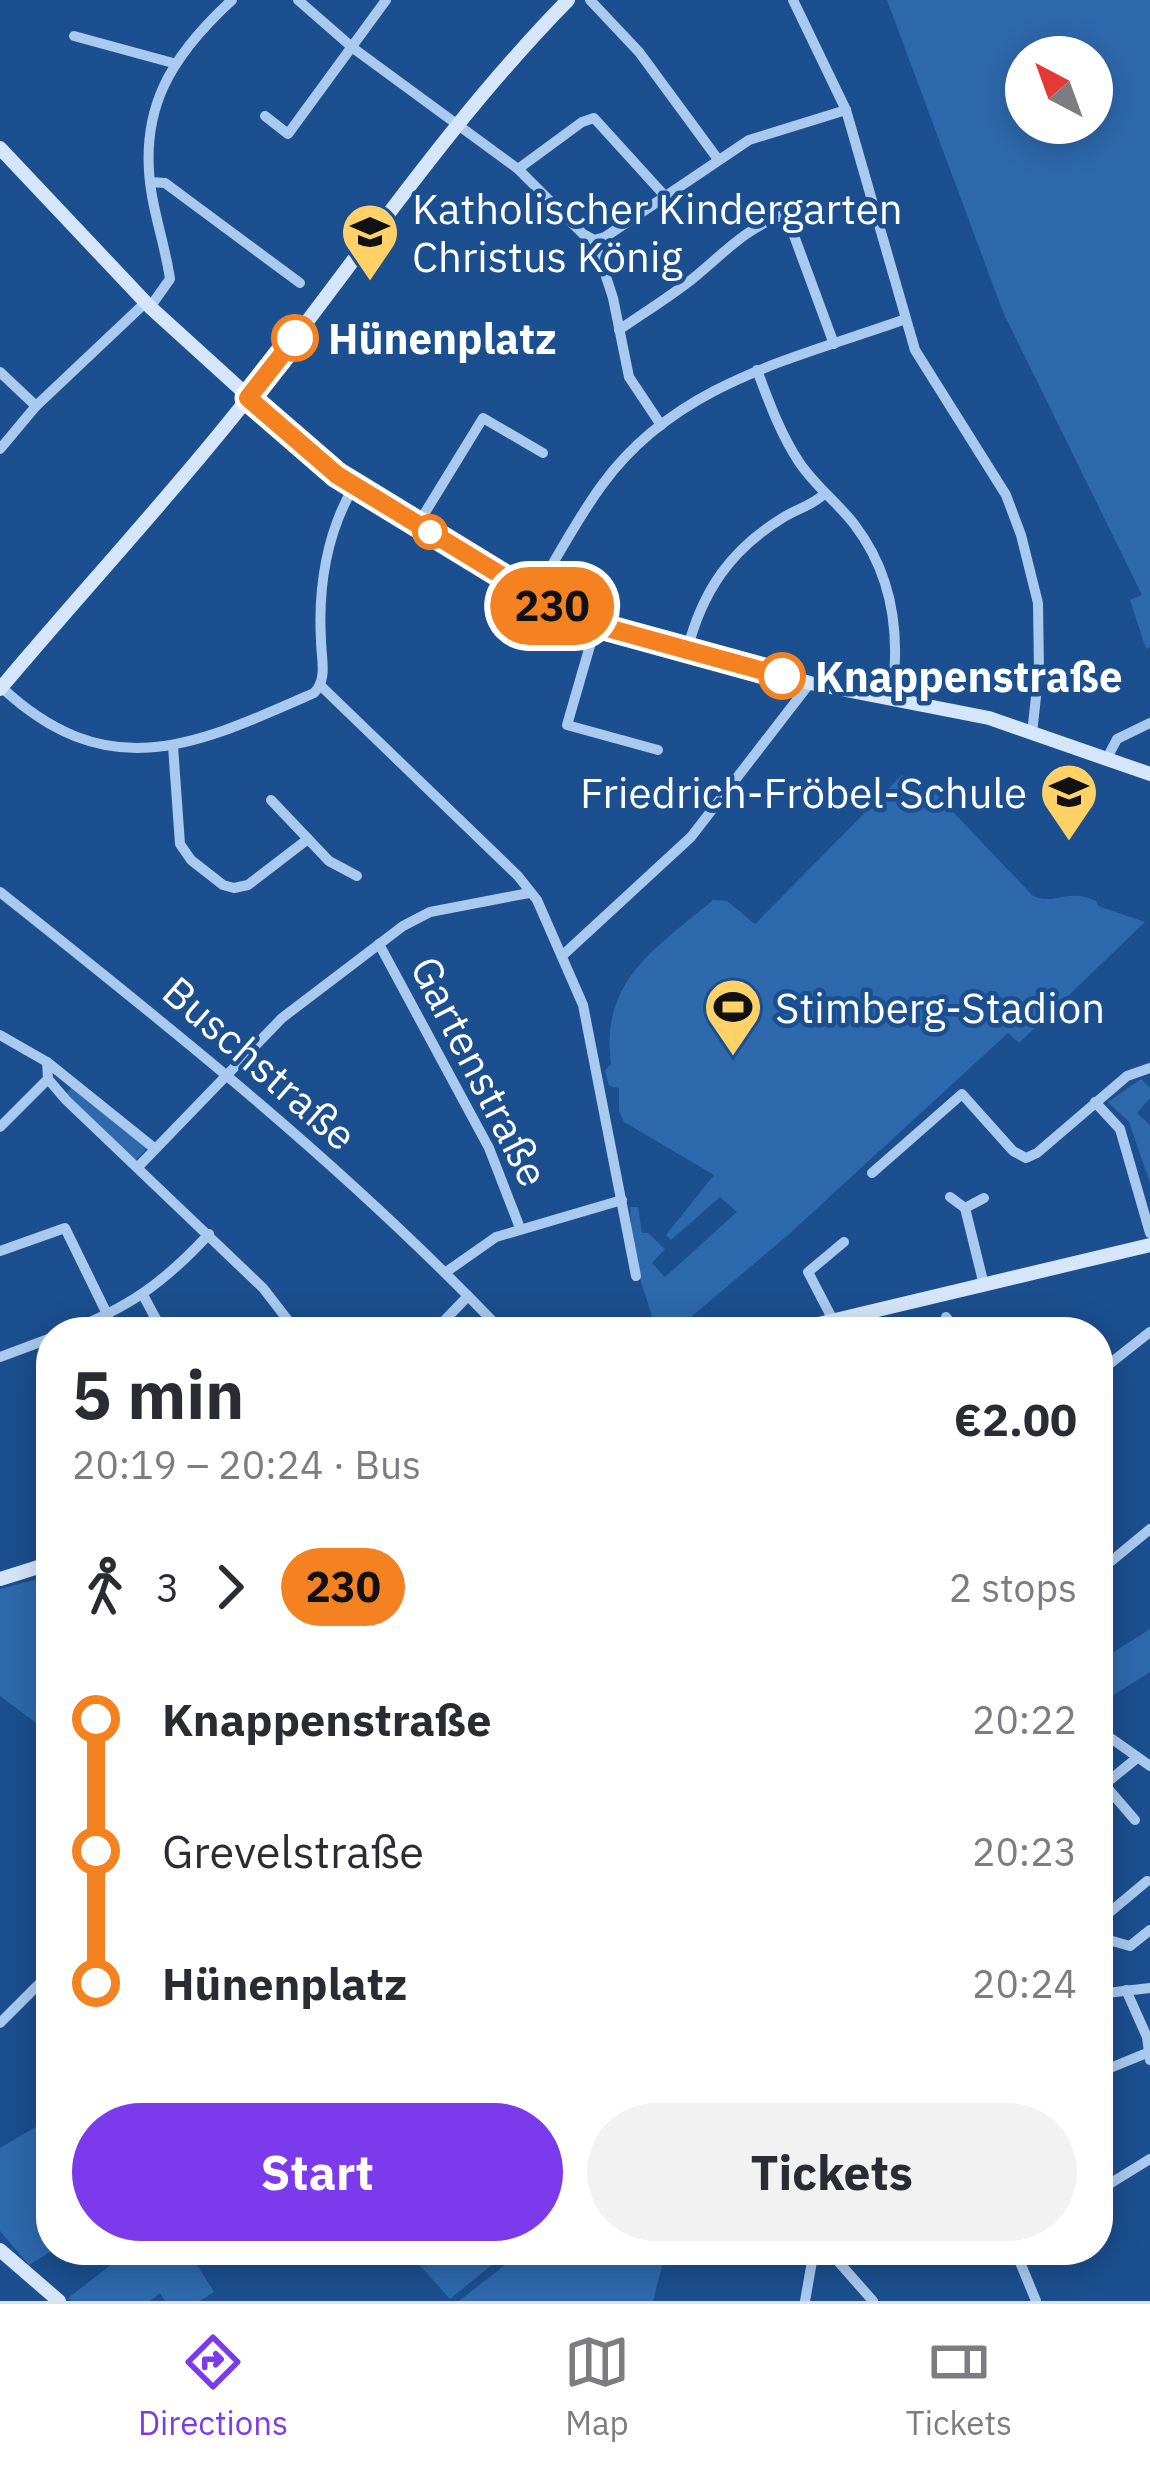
<!DOCTYPE html>
<html lang="en">
<head>
<meta charset="utf-8">
<style>
	:root { --surface:#fff; --page:#f2f2f3; --text:#2b2b33; --muted:#7c7c81; --line:#e1e1e2; --accent:#7c3aed }
	body { margin:0; font-family:"IBM Plex Sans",sans-serif; background:var(--page); color:var(--text); height:100vh; display:flex; flex-direction:column; font-size:45px; white-space:nowrap }
	* { box-sizing:border-box; margin:0 }
	p { font-size:39px; color:var(--muted) }
	.icon { flex:none; width:66px; height:66px; fill:none; stroke:currentColor; stroke-width:2; stroke-linecap:round; stroke-linejoin:round }
	.map { position:relative; flex:1; overflow:hidden }
	.panel { position:absolute; left:36px; top:1317px; width:1077px; height:948px; display:flex; flex-direction:column; background:var(--surface); border-radius:48px; box-shadow:0 6px 30px #0003 }
	.panel>* { flex:none }
	.badge { padding:0 24px; border-radius:39px; font-size:42px; line-height:78px }
	.needle { width:78px; rotate:319deg }
	.tools { position:absolute; left:1005px; top:36px; display:grid; gap:24px }
	.tools a { display:grid; place-items:center; width:108px; height:108px; border-radius:50%; background:var(--surface); box-shadow:0 6px 30px #0003; font-size:60px }
	.map>.badge { position:absolute; translate:-50% -50%; box-shadow:0 0 0 6px #fff }
	.legs { display:flex; align-items:center; gap:18px; height:132px; padding:0 36px; font-size:39px }
	.legs p { margin-inline-start:auto }
	.summary { display:flex; align-items:center; justify-content:space-between; height:204px; padding:0 36px }
	h1 { font-size:66px; font-weight:700; line-height:90px }
	.cta { display:flex; gap:24px; margin-top:auto; padding:24px 36px }
	.cta a { flex:1; height:138px; border-radius:72px; background:var(--accent); color:#fff; font-size:48px; font-weight:700; line-height:138px; text-align:center }
	.cta a+a { background:var(--page); color:var(--text) }
	ul { padding:0 36px; list-style:none }
	li { display:flex; align-items:center; gap:42px; height:132px; font-size:45px }
	li i { display:grid; place-items:center; width:18px; height:100%; margin:0 15px; background:currentColor }
	li i::after { content:''; width:30px; height:30px; margin:-15px; border:9px solid; border-radius:50%; background:var(--surface) }
	li p { margin-inline-start:auto }
	li:first-child i { background:linear-gradient(#0000 50%,currentColor 0) }
	li:last-child i { background:linear-gradient(currentColor 50%,#0000 0) }
	.menu { display:flex; justify-content:space-around; align-items:center; height:168px; border-top:3px solid var(--line); background:var(--surface); font-size:33px; color:var(--muted) }
	.menu a { display:grid; justify-items:center; gap:6px }
	.menu .selected { color:var(--accent) }
	.map>svg:first-child { display:block }
	.green { fill:#2e69ad; fill-rule:evenodd }
	.lines { fill:none; stroke-linecap:round; stroke-linejoin:round }
	.street { stroke:#a9c9ee; stroke-width:10 }
	.secondary { stroke:#d6e6fa; stroke-width:14 }
	.line-1-casing { stroke:#fff; stroke-width:27 }
	.line-1 { stroke:#f58220; stroke-width:18 }
	.stop-1-dot { fill:#fff; stroke:#f58220; stroke-width:6 }
	.labels { text-anchor:middle; dominant-baseline:central; stroke-width:9; stroke-linejoin:round; paint-order:stroke }
	.poi-label { font-size:42px; fill:#fff; stroke:#1b4f8f; text-anchor:start }
	.stop-label { font-size:42px; font-weight:bold; fill:#fff; stroke:#1b4f8f; text-anchor:start }
	.street-label { font-size:42px; fill:#fff; stroke:#1b4f8f }
</style>
</head>
<body>
<div class="map">
<svg width="1150" height="2301" viewBox="0 0 1150 2301">
	<rect width="100%" height="100%" fill="#1b4f8f"/>
	<!-- green -->
	<g class="green">
		<path d="M887 0H1150V647L1146 649 1130 600 1142 595 1003 312ZM1026 57H1092V123H1026Z"/>
		<path d="M902 775 927 796 936 794 1033 896C1057 906 1065 887 1096 901L1098 906 1145 922 1019 1043 1008 1033 788 1235 684 1323 688 1332H657L633 1257 630 1207H638L642 1233H648L665 1249 652 1263 665 1277 737 1212 720 1197 671 1240 666 1235 714 1175 624 1122 619 1111V1088L609 1086 605 1071 611 1064C600 980 655 949 713 900L727 901 755 924Z"/>
		<polygon points="1141,1079 1150,1088 1150,1098 1137,1113 1150,1125 1150,1183 1129,1122 1108,1102"/>
		<polygon points="73,1085 147,1148 136,1160 66,1094"/>
		<polygon points="46,1577 51,1598 51,1734 0,1696 0,1589"/>
		<polygon points="1150,1629 1150,1672 1098,1705 1098,1662"/>
		<polygon points="51,2118 53,2250 29,2265 0,2231 0,2148"/>
		<polygon points="130,2250 188,2250 214,2292 200,2301 165,2301 160,2293 150,2301 72,2301 68,2298"/>
		<polygon points="406,2250 510,2250 450,2299"/>
		<polygon points="524,2250 666,2250 653,2301 459,2301"/>
	</g>
	<g class="lines">
		<!-- street -->
		<g class="street">
			<polyline points="298,0 353,48 518,169 583,234 594,240 613,298 629,377 661,425"/>
			<polyline points="590,0 639,52 717,158"/>
			<polyline points="793,0 846,110 915,350 1006,495 1021,535 1038,603 1039,670 1032,733"/>
			<polyline points="74,36 173,63"/>
			<polyline points="265,116 288,134 386,0"/>
			<polyline points="518,169 582,122 594,118 664,195"/>
			<polyline points="150,182 165,183 300,283"/>
			<polyline points="594,240 605,237 749,140 846,110"/>
			<path d="M150 307 170 279C166 251 157 224 152 196 137 110 171 56 232 0"/>
			<path d="M619 330C642 314 668 298 691 280 721 256 747 226 786 214L834 344"/>
			<path d="M757 370C769 402 780 433 799 462 815 486 837 502 854 524 894 576 901 638 891 700"/>
			<polyline points="0,372 36,406"/>
			<polyline points="0,449 36,406 145,303"/>
			<polyline points="418,524 483,418 543,453"/>
			<path d="M534 596C556 559 577 519 602 485 675 384 792 359 903 320"/>
			<polyline points="596,625 567,725 658,750"/>
			<path d="M687 651C702 591 731 549 784 517 797 509 813 505 824 494"/>
			<path d="M0 686C108 788 196 745 314 693 328 679 321 658 321 640 318 587 327 532 354 486"/>
			<polyline points="321,686 518,876 537,900 583,1005 636,1276"/>
			<polyline points="173,746 180,844 191,860 223,885 234,888 248,885 308,839"/>
			<polyline points="1106,760 1117,739 1150,723"/>
			<polyline points="271,800 329,861 357,876"/>
			<path d="M0 892C175 1031 349 1170 503 1332"/>
			<polyline points="379,944 489,1148 520,1228"/>
			<polyline points="563,955 691,837 810,683"/>
			<polyline points="0,1035 47,1062 48,1079 66,1100 263,1288 297,1332"/>
			<polyline points="47,1062 154,1148"/>
			<polyline points="1095,1102 1120,1129 1150,1233"/>
			<polyline points="0,1127 48,1079"/>
			<polyline points="138,1167 282,1018 403,926 430,912 529,893"/>
			<polyline points="872,1173 962,1094 1013,1151 1026,1158 1037,1153 1127,1076 1150,1068"/>
			<polyline points="950,1197 965,1208"/>
			<polyline points="984,1198 965,1208 984,1285"/>
			<polyline points="0,1251 65,1228 108,1316"/>
			<polyline points="446,1272 496,1237 622,1200"/>
			<polyline points="143,1295 163,1332"/>
			<polyline points="946,1317 958,1332"/>
			<polyline points="833,1320 808,1272 844,1242"/>
			<path d="M66 1332C128 1308 164 1283 209 1234"/>
			<polyline points="448,1332 444,1321 468,1296"/>
			<polyline points="0,1357 51,1338"/>
			<polyline points="1098,1373 1150,1332"/>
			<polyline points="1098,1398 1107,1409"/>
			<polyline points="48,1490 51,1522"/>
			<polyline points="1098,1572 1150,1529"/>
			<polyline points="1098,1729 1150,1766"/>
			<polyline points="1098,1785 1110,1791 1135,1820"/>
			<polyline points="1100,1788 1137,1758"/>
			<polyline points="1098,1922 1147,1881"/>
			<polyline points="1098,1937 1130,1946 1150,1930"/>
			<polyline points="1126,1990 1147,2037 1150,2060"/>
			<polyline points="1098,1994 1150,1988"/>
			<polyline points="0,2023 51,1972"/>
			<polyline points="1098,2073 1149,2052"/>
			<polyline points="1098,2191 1150,2159"/>
			<polyline points="828,2250 873,2301"/>
			<polyline points="1015,2250 1036,2301"/>
			<polyline points="805,2301 814,2250"/>
		</g>
		<!-- secondary -->
		<g class="secondary">
			<polyline points="0,148 150,307 325,466 571,618 810,683 989,718 1150,774"/>
			<path d="M0 689C86 587 178 488 260 383 360 255 454 116 568 0"/>
			<polyline points="785,1332 1150,1245"/>
			<polyline points="0,1579 51,1563"/>
			<polyline points="0,2250 59,2301"/>
		</g>
	</g>
	<g class="lines">
		<defs>
			<polyline id="line-1" points="295,338 248,398 337,475 571,618 782,676"/>
		</defs>
		<!-- line-1 casing -->
		<use href="#line-1" class="line-1-casing"/>
		<!-- line-1 -->
		<use href="#line-1" class="line-1"/>
	</g>
	<!-- icons -->
	<defs>
		<symbol id="school-pin" viewBox="-11 -11 22 30"><path d="M0 17L-7.5 6A9.5 9.5 0 1 1 7.5 6Z" fill="#ffd166" stroke="#1b4f8f"/><path d="M0-5L7-2L0 1L-7-2ZM-4 1L0 2.5L4 1V4Q0 6-4 4Z" fill="#111"/></symbol>
		<symbol id="stadium-pin" viewBox="-11 -11 22 30"><path d="M0 17L-7.5 6A9.5 9.5 0 1 1 7.5 6Z" fill="#ffd166" stroke="#1b4f8f"/><path d="M0-5a6.5 5 0 1 0 0 10a6.5 5 0 1 0 0-10ZM-3.5-1.8h7v3.6h-7Z" fill="#111"/></symbol>
	</defs>
	<g fill-rule="evenodd">
		<use href="#school-pin" x="337" y="199" width="66" height="90"/>
		<use href="#school-pin" x="1036" y="759" width="66" height="90"/>
		<use href="#stadium-pin" x="700" y="974" width="66" height="90"/>
	</g>
	<!-- markers -->
	<g class="stop-1-dot">
		<circle cx="295" cy="338" r="21"/>
		<circle cx="430" cy="532" r="15"/>
		<circle cx="782" cy="676" r="21"/>
	</g>
	<g class="labels">
		<!-- poi labels -->
		<g class="poi-label">
			<text x="412" y="208">Katholischer Kindergarten<tspan x="412" dy="48">Christus König</tspan></text>
			<text x="1027" y="792" text-anchor="end">Friedrich-Fröbel-Schule</text>
			<text x="775" y="1007">Stimberg-Stadion</text>
		</g>
		<!-- stop labels -->
		<g class="stop-label">
			<text x="328" y="338">Hünenplatz</text>
			<text x="815" y="676">Knappenstraße</text>
		</g>
		<!-- street labels -->
		<g class="street-label">
			<text transform="translate(260 1063) rotate(41)">Buschstraße</text>
			<text transform="translate(480 1071) rotate(63)">Gartenstraße</text>
		</g>
	</g>
</svg>
<div class="tools">
<a><svg class="needle" viewBox="-14 -14 28 28"><path d="M0-13l5 13h-10z" fill="#e53935"/><path d="M0 13l5-13h-10z" fill="#7c7c81"/></svg></a>
</div>
<b class="badge" style="left:552px;top:606px;background:#f58220;color:#111">230</b>
<section class="panel">
<div class="summary"><div><h1>5 min</h1><p>20:19 – 20:24 · Bus</p></div><b>€2.00</b></div>
<div class="legs"><svg class="icon" aria-label="walk" viewBox="0 0 24 24"><circle cx="13" cy="4" r="2"/><path d="M13 8l-2 6 4 7M11 14l-3 7M7 12l3-4h3l4 4"/></svg>3<svg class="icon" aria-label="forward" viewBox="0 0 24 24"><path d="M9 5l7 7-7 7"/></svg><b class="badge" style="background:#f58220;color:#111">230</b><p>2 stops</p></div>
<ul>
<li><i style="color:#f58220"></i><b>Knappenstraße</b><p>20:22</p></li>
<li><i style="color:#f58220"></i><span>Grevelstraße</span><p>20:23</p></li>
<li><i style="color:#f58220"></i><b>Hünenplatz</b><p>20:24</p></li>
</ul>
<div class="cta"><a>Start</a><a>Tickets</a></div>
</section>
</div>
<nav class="menu">
<a class="selected"><svg class="icon" aria-label="directions" viewBox="0 0 24 24"><path d="M12 3l9 9-9 9-9-9zM9 14v-3h6M13 9l2 2-2 2"/></svg>Directions</a>
<a><svg class="icon" aria-label="map" viewBox="0 0 24 24"><path d="M3 6l6-2 6 2 6-2v14l-6 2-6-2-6 2zM9 4v14M15 6v14"/></svg>Map</a>
<a><svg class="icon" aria-label="tickets" viewBox="0 0 24 24"><path d="M3 7h18v10H3zM15 7v10"/></svg>Tickets</a>
</nav>
</body>
</html>
